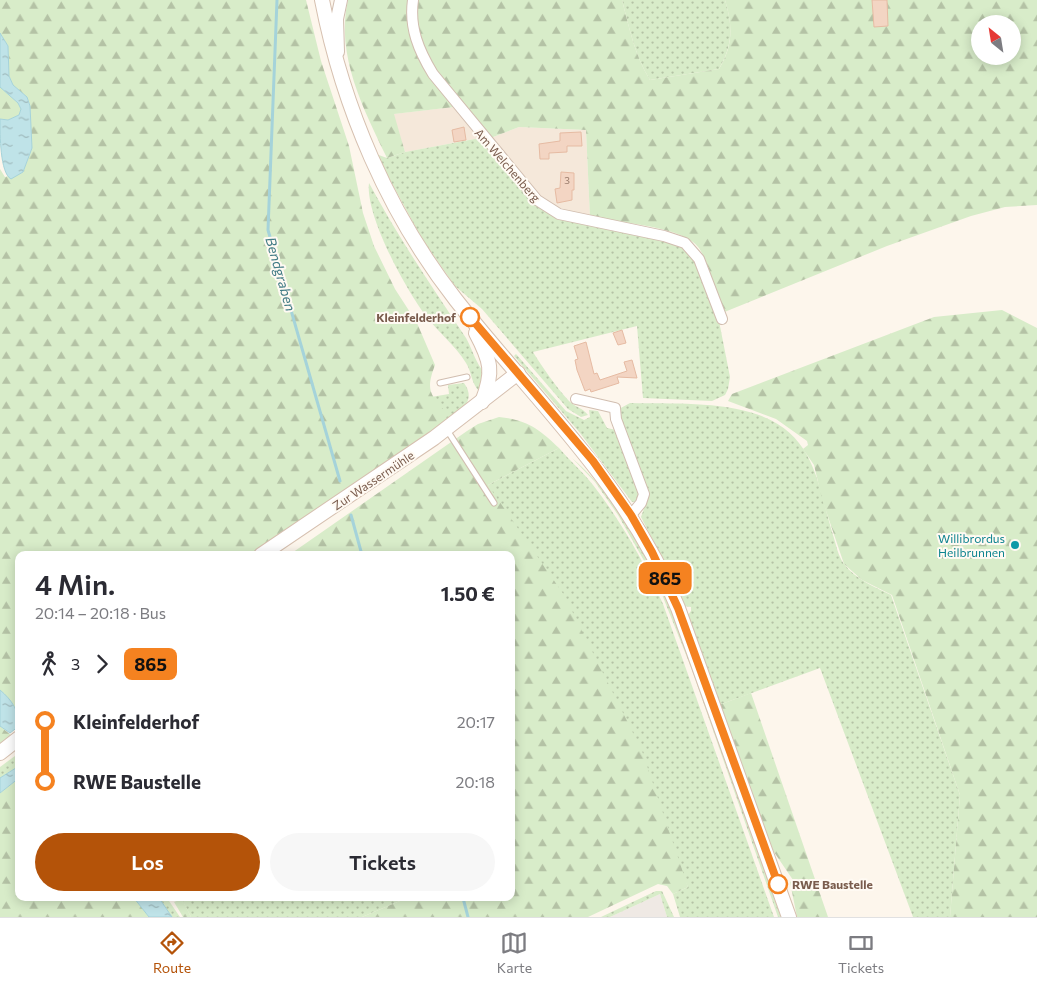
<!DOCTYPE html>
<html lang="de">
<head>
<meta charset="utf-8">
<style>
	:root { --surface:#fff; --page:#f7f7f7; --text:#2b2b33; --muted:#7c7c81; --line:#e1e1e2; --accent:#b45309 }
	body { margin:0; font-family:Commissioner,sans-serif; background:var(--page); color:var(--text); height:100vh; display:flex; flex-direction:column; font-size:19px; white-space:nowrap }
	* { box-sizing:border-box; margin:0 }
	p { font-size:16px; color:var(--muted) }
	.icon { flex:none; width:28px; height:28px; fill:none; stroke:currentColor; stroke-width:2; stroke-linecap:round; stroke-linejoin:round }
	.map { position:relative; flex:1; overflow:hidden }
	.details { position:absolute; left:15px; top:551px; width:500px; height:350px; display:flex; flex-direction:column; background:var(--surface); border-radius:10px; box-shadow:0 2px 12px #0003 }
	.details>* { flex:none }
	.badge { padding:0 10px; border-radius:8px; font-size:18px; line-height:32px }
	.needle { width:32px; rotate:330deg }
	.buttons { position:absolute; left:971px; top:15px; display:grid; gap:10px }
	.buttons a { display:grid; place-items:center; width:50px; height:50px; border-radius:50%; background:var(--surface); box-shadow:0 2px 12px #0003; font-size:25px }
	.map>.badge { position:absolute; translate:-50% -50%; box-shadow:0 0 0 2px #fff }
	.legs { display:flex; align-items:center; gap:8px; height:55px; padding:0 20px; font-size:16px }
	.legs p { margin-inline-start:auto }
	.headline { display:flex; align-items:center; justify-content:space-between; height:85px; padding:0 20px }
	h1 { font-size:28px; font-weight:600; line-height:38px }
	.button { display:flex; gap:10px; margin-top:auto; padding:10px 20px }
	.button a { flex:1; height:58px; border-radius:30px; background:var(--accent); color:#fff; font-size:20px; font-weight:600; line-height:58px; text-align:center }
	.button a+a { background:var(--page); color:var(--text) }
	ul { padding:0 20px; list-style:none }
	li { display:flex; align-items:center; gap:18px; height:60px; font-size:19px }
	li i { display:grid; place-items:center; width:8px; height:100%; margin:0 6px; background:currentColor }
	li i::after { content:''; width:12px; height:12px; margin:-6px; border:4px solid; border-radius:50%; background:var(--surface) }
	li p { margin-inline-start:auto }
	li:first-child i { background:linear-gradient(#0000 50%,currentColor 0) }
	li:last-child i { background:linear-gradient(currentColor 50%,#0000 0) }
	.tab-bar { display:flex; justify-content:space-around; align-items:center; height:70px; border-top:1px solid var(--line); background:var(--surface); font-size:14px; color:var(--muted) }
	.tab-bar a { display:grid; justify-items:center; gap:2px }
	.tab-bar .on { color:var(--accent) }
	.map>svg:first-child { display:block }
	.residential { fill:#f5e8da }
	.industrial { fill:#efe9e4 }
	.grass { fill:url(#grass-dots) }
	.forest { fill:url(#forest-firs); fill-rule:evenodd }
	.water { fill:url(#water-ripples); stroke:#a5d3da }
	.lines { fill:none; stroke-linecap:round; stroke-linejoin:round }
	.stream { stroke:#a5d3da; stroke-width:3 }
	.building { fill:#f3d5c3; stroke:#e6bba3 }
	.service-casing { stroke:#d1beb0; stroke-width:7 }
	.minor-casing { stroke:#d1beb0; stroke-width:12 }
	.tertiary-casing { stroke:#d1beb0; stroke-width:14 }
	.secondary-casing { stroke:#d6c0b0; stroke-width:16 }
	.service { stroke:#fff; stroke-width:5 }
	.minor { stroke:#fff; stroke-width:10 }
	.tertiary { stroke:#fff; stroke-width:12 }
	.secondary { stroke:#fff; stroke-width:14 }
	.line-1-casing { stroke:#fff; stroke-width:11 }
	.line-1 { stroke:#f58220; stroke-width:8 }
	.stop-1-dot { fill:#fff; stroke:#f58220; stroke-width:2.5 }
	.culture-dot { fill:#0f9aa8; stroke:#fffaf3; stroke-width:2 }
	.labels { text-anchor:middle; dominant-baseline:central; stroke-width:4; stroke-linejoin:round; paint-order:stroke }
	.number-label { font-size:10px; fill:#987a6a }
	.street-label { font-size:12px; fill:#7a5c4d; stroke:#fffaf3 }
	.stop-label { font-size:12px; font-weight:bold; fill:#7a5c4d; stroke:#fffaf3; text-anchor:end }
	.culture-label { font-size:12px; fill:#0d838f; stroke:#fffaf3; text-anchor:end }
	.water-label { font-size:14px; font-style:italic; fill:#437c86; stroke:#fffaf3 }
</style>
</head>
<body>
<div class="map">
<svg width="1037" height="917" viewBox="0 0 1037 917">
	<defs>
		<pattern id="grass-dots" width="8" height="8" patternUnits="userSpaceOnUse" patternTransform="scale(1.25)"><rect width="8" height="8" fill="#d8ecc9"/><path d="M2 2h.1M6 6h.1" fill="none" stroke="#b4c2a5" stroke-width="1.8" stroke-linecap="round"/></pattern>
		<pattern id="forest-firs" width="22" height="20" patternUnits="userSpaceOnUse" patternTransform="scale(1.25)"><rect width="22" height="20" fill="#d8ecc9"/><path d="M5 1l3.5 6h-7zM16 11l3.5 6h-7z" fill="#b4c2a5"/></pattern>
		<pattern id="water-ripples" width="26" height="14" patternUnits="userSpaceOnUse" patternTransform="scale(1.25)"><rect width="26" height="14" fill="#bfe3e8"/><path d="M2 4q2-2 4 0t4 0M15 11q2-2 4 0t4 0" fill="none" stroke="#a0bbbe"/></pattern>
	</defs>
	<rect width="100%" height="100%" fill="#fdf6ec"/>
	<!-- residential -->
	<g class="residential">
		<polygon points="454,107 480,138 405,152 393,114"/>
		<polygon points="519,127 586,130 590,218 543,202 488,139"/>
	</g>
	<!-- industrial -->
	<polygon class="industrial" points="660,894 667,917 610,917"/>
	<!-- grass -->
	<g class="grass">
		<path d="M622 0H725C733 26 733 45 719 69L650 80C635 56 629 27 622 0Z"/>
		<path d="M480 138 535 202 683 245 696 260 719 321 730 377 728 389 725 395 712 401 643 398 637 326 533 352C543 368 556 387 569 401 575 407 583 408 588 415L581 417 568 409 482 309 455 286 422 239 376 154 387 158 405 152Z"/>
		<path d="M369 183C398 237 432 287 466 338 472 348 477 368 487 374L480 392C471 384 472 372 466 363 456 346 438 332 426 316 406 290 365 215 369 183Z"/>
		<polygon points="516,354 566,411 584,420 590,417 589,410 598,411 607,428 616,430 641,493 636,502 632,502 580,433 514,356"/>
		<path d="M464 383C478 402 458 413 444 424L431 397 449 394 448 385Z"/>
		<path d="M630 403C673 404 718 401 759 415 816 436 817 484 833 535 836 544 838 556 844 564 855 579 875 587 891 595L960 795 950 917H913L820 668 719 705 687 616 691 611V607L683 606 669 571 641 517 647 500 619 421V409Z"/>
		<path d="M559 448C570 461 583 472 593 485 621 521 644 562 663 604L774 917H680L673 894 688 887 488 485Z"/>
		<path d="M572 458C619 498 647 557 673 612L781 917H778L692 670 659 587 618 515 595 482Z"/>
		<polygon points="19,753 19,766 0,778 0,767"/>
		<polygon points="656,891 662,891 674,917 667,917 660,894 610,917 601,917"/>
		<polygon points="159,898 167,898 180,917 172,917"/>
		<polygon points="181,898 407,898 362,917 191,917"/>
	</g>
	<!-- forest -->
	<g class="forest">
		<path d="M0 0H306L321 61 349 146 363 213 374 246 395 289 417 323 435 365C426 389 429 394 446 412L444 424 253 555H19V717L14 706 0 690V169L5 177 23 172 32 148 30 106 27 97 13 85 9 76 8 46 0 33Z"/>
		<path d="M348 0H411L410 28 454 107 394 114 405 152 387 158C364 110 335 55 348 0Z"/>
		<path d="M417 0H622C629 27 635 56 650 80L719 69C733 46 733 26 725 0H1037V205L1005 207 971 216 887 246 722 313C715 292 711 267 699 248 684 226 616 222 590 218L586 130 519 127 488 139C455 98 411 57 417 0ZM980 24H1012V56H980Z"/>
		<polygon points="0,86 18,103 21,109 19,115 8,120 0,119"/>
		<polygon points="1002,310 1037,328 1037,917 950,917 960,795 892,595 862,580 844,564 822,499 814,465 803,449 808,445 807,441 776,419 728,401 732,394 934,317"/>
		<path d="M499 417C528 420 539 429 559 448L488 485 564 595 642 751 688 887 673 894 667 886 658 884 588 917H362L407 898H511V555H289L467 431 478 424Z"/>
		<polygon points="751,693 828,917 797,917 790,882 793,880 774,852 757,813 719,705"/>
		<polygon points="0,726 12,736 0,746"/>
		<polygon points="19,778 19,898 134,898 149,917 0,917 0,793"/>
		<polygon points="182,899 191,917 183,917 174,902"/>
	</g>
	<!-- water -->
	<g class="water">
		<path d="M0 33 8 46 9 76 13 85 27 97 30 106 32 148 23 172 11 179C0 173 0 135 0 119L8 120 19 115 21 109 18 103 0 87Z"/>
		<path d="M0 690C12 700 19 711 19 726L10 733 0 726Z"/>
		<polygon points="19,766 19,778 0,793 0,778"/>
		<polygon points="134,898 159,898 172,917 149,917"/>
	</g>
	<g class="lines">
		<!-- stream -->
		<g class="stream">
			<polyline points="277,0 268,230 340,481"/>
			<polyline points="351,515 362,555"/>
			<polyline points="463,898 468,917"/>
		</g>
	</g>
	<!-- building -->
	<g class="building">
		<polygon points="872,0 887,0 888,26 874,27"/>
		<polygon points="464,127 466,140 454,142 452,130"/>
		<polygon points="581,132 582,146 567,146 567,152 549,153 549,159 540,159 539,144 560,141 560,133"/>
		<polygon points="561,172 574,173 574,190 572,190 572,200 557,203 555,189 560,188"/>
		<polygon points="622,330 626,343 618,345 613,333"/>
		<polygon points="586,342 594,374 597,373 600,380 627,371 624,362 632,360 637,378 617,377 619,383 591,392 590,389 585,391 577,370 575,360 578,359 574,346"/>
	</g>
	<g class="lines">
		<defs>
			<g id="service">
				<polyline points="440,383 467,377"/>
				<polyline points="447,430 494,503"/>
			</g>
			<g id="minor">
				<path d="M413 0C409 28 419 51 433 74L537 200 559 214 664 236 685 243 699 259 722 319"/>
				<polyline points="576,399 615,408 616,419 644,494 641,503 631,515"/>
			</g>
			<polyline id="tertiary" points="338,52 337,19 341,0"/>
			<g id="secondary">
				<path d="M322 0C343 108 388 213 456 300 537 403 627 483 678 608L789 917"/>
				<path d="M476 333C491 361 494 372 482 402"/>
				<polyline points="261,555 434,438 518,373"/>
				<polyline points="0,753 19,738"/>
			</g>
		</defs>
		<!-- service casing -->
		<use href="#service" class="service-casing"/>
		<!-- minor casing -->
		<use href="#minor" class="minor-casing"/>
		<!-- tertiary casing -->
		<use href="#tertiary" class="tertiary-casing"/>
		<!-- secondary casing -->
		<use href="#secondary" class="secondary-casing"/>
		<!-- service -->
		<use href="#service" class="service"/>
		<!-- minor -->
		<use href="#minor" class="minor"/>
		<!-- tertiary -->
		<use href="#tertiary" class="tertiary"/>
		<!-- secondary -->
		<use href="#secondary" class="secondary"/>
	</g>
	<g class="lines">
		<defs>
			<polyline id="line-1" points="470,317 593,461 631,515 652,552 678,608 778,884"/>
		</defs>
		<!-- line-1 casing -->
		<use href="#line-1" class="line-1-casing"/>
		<!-- line-1 -->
		<use href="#line-1" class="line-1"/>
	</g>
	<!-- markers -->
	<g class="stop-1-dot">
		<circle cx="470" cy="317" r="9"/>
		<circle cx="778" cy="884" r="9"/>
	</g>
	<circle class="culture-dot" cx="1015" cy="545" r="5"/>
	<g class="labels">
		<!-- number labels -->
		<g class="number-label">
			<text x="567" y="180">3</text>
		</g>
		<!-- street labels -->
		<g class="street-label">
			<text transform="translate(508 165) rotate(49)">Am Welchenberg</text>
			<text transform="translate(373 480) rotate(-34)">Zur Wassermühle</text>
		</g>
		<!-- stop labels -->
		<g class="stop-label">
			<text x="456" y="317">Kleinfelderhof</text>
			<text x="792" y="884" text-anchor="start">RWE Baustelle</text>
		</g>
		<!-- culture labels -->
		<g class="culture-label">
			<text x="1005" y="538">Willibrordus<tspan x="1005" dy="14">Heilbrunnen</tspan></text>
		</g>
		<!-- water labels -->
		<g class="water-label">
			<text transform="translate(281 274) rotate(74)">Bendgraben</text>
		</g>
	</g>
</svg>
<div class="buttons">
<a><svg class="needle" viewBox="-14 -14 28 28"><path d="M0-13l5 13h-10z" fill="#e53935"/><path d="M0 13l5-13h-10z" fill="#7c7c81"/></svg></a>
</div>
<b class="badge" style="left:665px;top:578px;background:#f58220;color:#111">865</b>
<section class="details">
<div class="headline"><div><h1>4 Min.</h1><p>20:14 – 20:18 · Bus</p></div><b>1.50 €</b></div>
<div class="legs"><svg class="icon" aria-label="walk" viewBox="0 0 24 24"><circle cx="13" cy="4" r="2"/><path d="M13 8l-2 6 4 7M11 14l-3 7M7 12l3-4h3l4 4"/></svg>3<svg class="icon" aria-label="forward" viewBox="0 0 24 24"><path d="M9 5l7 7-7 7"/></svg><b class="badge" style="background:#f58220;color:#111">865</b></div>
<ul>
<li><i style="color:#f58220"></i><b>Kleinfelderhof</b><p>20:17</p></li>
<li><i style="color:#f58220"></i><b>RWE Baustelle</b><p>20:18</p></li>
</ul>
<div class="button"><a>Los</a><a>Tickets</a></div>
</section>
</div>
<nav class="tab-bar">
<a class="on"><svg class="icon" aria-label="directions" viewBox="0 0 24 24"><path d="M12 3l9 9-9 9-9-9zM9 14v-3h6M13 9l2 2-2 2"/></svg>Route</a>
<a><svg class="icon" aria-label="map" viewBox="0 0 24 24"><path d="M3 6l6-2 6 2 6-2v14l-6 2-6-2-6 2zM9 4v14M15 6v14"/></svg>Karte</a>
<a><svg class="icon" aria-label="tickets" viewBox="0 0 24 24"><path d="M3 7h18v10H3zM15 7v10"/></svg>Tickets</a>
</nav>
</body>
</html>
